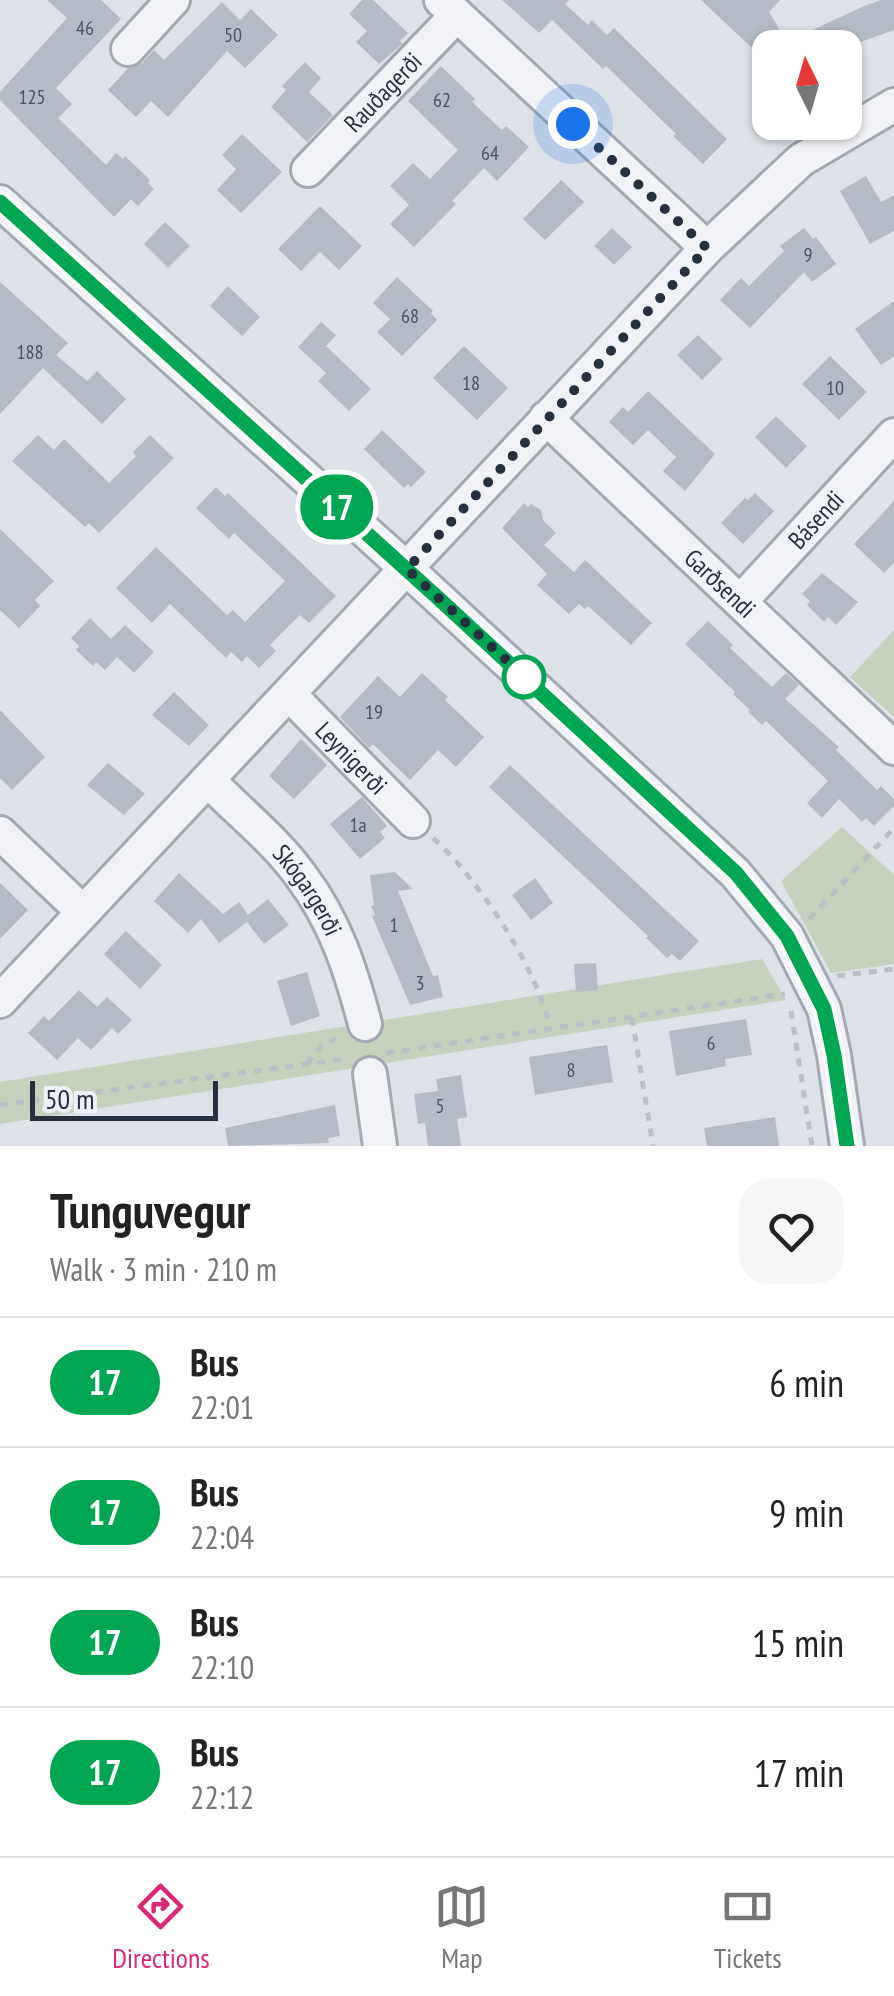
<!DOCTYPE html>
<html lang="en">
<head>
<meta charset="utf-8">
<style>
	:root { --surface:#fff; --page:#f6f6f6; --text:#222; --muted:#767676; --line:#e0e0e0; --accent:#db2777 }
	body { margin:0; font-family:"PT Sans Narrow",sans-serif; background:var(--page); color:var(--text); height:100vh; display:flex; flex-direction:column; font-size:38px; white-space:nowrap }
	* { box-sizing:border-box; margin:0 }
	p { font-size:32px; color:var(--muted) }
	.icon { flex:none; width:55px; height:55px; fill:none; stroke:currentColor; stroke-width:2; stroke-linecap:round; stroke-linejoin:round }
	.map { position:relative; height:1146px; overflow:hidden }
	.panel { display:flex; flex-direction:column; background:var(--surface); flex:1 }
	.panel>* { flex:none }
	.badge { padding:0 20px; border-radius:32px; font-size:35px; line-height:65px }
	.needle { width:65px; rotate:355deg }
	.buttons { position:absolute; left:752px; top:30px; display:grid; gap:20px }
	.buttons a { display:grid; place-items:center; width:110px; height:110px; border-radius:20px; background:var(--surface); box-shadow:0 2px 8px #0004; font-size:50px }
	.scale { position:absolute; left:30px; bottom:25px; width:188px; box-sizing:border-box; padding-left:10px; border:5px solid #26303f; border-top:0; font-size:28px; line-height:35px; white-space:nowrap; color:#26303f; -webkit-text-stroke:8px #edf1f5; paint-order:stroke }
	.you { position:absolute; width:50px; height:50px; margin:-25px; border:8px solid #fff; border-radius:50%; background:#1a73e8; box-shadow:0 0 0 15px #1a73e833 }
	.map>.badge { position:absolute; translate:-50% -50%; box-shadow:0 0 0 5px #fff }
	.round { display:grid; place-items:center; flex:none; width:105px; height:105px; border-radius:30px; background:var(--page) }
	.summary { display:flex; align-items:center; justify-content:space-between; height:170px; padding:0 50px }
	h1 { font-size:48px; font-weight:700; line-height:75px }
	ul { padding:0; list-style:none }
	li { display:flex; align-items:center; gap:30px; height:130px; padding:0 50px; border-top:2px solid var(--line) }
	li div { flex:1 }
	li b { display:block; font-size:38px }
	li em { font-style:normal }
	li .badge { min-width:110px; font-weight:700; text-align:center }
	.dock { display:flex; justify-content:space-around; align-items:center; height:140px; border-top:2px solid var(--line); background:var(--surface); font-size:28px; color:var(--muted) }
	.dock a { display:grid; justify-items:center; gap:5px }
	.dock .current { color:var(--accent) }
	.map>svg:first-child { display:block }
	.green { fill:#c4d2be }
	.building { fill:#b5bbc4 }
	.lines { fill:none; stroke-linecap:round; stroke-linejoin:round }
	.minor-casing { stroke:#a2a9b2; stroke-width:38 }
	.path { stroke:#bbc0c6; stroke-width:5; stroke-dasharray:8 8; stroke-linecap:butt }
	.minor { stroke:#f0f2f6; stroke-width:32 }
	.line-casing { stroke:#fff; stroke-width:22 }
	.line { stroke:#00a651; stroke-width:15 }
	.walk { stroke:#26303f; stroke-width:10; stroke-dasharray:0 18 }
	.stop-dot { fill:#fff; stroke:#00a651; stroke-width:5 }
	.labels { text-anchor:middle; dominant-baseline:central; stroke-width:8; stroke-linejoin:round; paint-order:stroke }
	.number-label { font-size:20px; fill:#4a5360 }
	.street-label { font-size:25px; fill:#26303f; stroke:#edf1f5 }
</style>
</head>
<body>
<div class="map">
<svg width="894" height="1146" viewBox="0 0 894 1146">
	<rect width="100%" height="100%" fill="#dde2e8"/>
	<!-- green -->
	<g class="green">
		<polygon points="894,630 894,717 850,677"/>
		<polygon points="842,827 894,875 894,964 831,973 781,881"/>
		<polygon points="762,959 786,1000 0,1124 0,1082"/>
	</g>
	<!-- building -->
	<g class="building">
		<polygon points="47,0 101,0 121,19 56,88 72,104 58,118 106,165 116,153 123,159 125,156 150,180 148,183 154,189 138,206 131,199 114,217 0,100 0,92 67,18"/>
		<polygon points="362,0 373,0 408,33 400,41 402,44 379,64 356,42 367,31 349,14"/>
		<polygon points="502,0 569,0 565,4 588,25 592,20 607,35 614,28 727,139 703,164 673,136 676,134 606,66 603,69 552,20 539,33"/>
		<polygon points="701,0 780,0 769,12 787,42 864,6 881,0 894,0 894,30 844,48 770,48 770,65"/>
		<polygon points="222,2 240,20 251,9 278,35 245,68 227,51 168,117 151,101 136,117 108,90 128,68 142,63 154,50 164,60"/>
		<polygon points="305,62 321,78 309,92 333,115 307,142 271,107 286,90 282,86"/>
		<polygon points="441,66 475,99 472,102 502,130 506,126 529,147 497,181 484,168 452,201 456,204 414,247 390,224 409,205 390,186 413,163 430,179 458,150 408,101"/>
		<polygon points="242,134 282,172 241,213 217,190 236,169 222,155"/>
		<polygon points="866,176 881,202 894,195 894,231 870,244 840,191"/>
		<polygon points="561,180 584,202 545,240 523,219"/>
		<polygon points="320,206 362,246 339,270 320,252 301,271 278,249"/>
		<polygon points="165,222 190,246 168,268 144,244"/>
		<polygon points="612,228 632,247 614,265 594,246"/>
		<polygon points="804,228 813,239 816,237 836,264 812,282 804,272 750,328 720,300 741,278 749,286 784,251 780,246"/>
		<polygon points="397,277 433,311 431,313 437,320 402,356 377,332 390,319 373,303"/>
		<polygon points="0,282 68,343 56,355 87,381 97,371 126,399 102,424 43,368 0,414"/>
		<polygon points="228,286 260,317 242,336 210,306"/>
		<polygon points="894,301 894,356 881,365 855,329"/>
		<polygon points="321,322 336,335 326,346 371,389 349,411 318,381 326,373 298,347"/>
		<polygon points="698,335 723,359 702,380 677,355"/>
		<polygon points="464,346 508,388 477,420 433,378"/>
		<polygon points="830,356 867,392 839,420 802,384"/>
		<polygon points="648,391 715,454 685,491 663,471 676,457 648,430 633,445 609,422 623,407 628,412"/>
		<polygon points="776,416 807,446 786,468 755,437"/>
		<polygon points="382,430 426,472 411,487 408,484 404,488 364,449"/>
		<polygon points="38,435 54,450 64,439 109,483 136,456 133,452 150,435 174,458 99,533 89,523 85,527 12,461"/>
		<polygon points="216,487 225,496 228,493 336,596 309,623 300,615 270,645 276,651 259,668 247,656 242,662 231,652 226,658 170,604 152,623 116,588 156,547 227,615 233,610 245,622 285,581 234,533 229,539 196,508"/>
		<polygon points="755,493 774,511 743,544 721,523 745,498 748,500"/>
		<polygon points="894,501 894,563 884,573 854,544"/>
		<polygon points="524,503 528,507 531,504 541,510 543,520 556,533 544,545 574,572 585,560 652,623 631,645 588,606 585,609 579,604 569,614 537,585 547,574 502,528"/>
		<polygon points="0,529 54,581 35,600 40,606 19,628 0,610"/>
		<polygon points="822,573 858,602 836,625 828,617 824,622 807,605 810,601 802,594"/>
		<polygon points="90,618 111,639 125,625 154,652 134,673 117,657 105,670 96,662 93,666 76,650 79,646 71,638"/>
		<polygon points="708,621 733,645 730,648 772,687 786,673 799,685 785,699 839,747 836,750 877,790 881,786 894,799 894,806 874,826 866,818 862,822 839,799 822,818 807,803 828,781 766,721 762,725 748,712 750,710 733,694 735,692 685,644"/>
		<polygon points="422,673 448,697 445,700 484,737 456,767 438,750 410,780 373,744 369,748 340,717 378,676 400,697"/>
		<polygon points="174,692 209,725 189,746 152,715"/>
		<polygon points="0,710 45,757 12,790 0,778"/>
		<polygon points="301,739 327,765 294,799 269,776"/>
		<polygon points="108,763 145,794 124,815 87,785"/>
		<polygon points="510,765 699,941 680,961 672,954 667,958 646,938 648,936 489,787"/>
		<polygon points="362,797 387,826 380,832 385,838 360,859 330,824"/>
		<polygon points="395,872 413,889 398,891 433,976 438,975 443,997 410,1005 372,916 375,915 371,906 374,905 370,875"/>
		<polygon points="179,873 223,914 239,902 248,915 268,899 289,925 264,944 247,922 219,943 201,919 188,933 154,901"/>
		<polygon points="535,878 553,903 531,920 512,895"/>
		<polygon points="0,883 28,910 0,939"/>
		<polygon points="126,931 162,965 140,989 104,954"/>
		<polygon points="596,963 598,990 576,992 574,964"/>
		<polygon points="307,972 320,1016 291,1026 277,981"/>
		<polygon points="79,990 97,1007 107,997 132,1020 118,1034 112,1028 91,1050 78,1038 57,1060 28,1033 44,1016 49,1021"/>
		<polygon points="746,1019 752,1055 725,1059 726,1066 676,1076 669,1031"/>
		<polygon points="607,1045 613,1082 535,1095 529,1057"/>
		<polygon points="461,1075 467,1117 457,1119 461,1146 428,1146 425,1123 418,1124 414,1094 438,1091 436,1079"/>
		<polygon points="335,1105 340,1136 328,1138 329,1143 228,1146 225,1128"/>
		<polygon points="775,1117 779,1146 707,1146 704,1128"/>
	</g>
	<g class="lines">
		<defs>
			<g id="minor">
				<polyline points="441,0 707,248"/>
				<polyline points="128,49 173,0"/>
				<path id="s1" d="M308 170 457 15"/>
				<polyline points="0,202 407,569 735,873 787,936 824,1009 834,1055 847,1146"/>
				<path id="s2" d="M546 418 894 748"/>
				<path id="s3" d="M740 602 894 435"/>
				<path id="s4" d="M290 695 413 821"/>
				<path id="s5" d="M209 781C239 812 276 841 301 876 335 921 351 970 365 1024"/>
				<polyline points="0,833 83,912"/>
				<polyline points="0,1001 707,248 801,160 894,105"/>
				<polyline points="370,1074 380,1146"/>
			</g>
		</defs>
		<!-- minor casing -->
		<use href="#minor" class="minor-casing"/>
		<!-- path -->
		<g class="path">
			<path d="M433 838C478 878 539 971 550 1029"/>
			<polyline points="809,919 894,828"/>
			<polyline points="837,976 894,969"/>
			<polyline points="791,1011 812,1146"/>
			<polyline points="632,1018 653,1146"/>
			<polyline points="386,1053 785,994"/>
			<polyline points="307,1064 320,1047 342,1035"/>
			<polyline points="0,1105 345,1059"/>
		</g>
		<!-- minor -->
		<use href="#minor" class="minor"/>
	</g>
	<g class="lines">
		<defs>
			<polyline id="line" points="0,202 437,597 736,873 787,936 824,1009 834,1055 847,1146"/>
		</defs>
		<!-- line casing -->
		<use href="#line" class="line-casing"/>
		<!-- line -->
		<use href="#line" class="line"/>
		<!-- walk -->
		<polyline class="walk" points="524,677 528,680 407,569 707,248 573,124"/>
	</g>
	<!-- markers -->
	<circle class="stop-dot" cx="524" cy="677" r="20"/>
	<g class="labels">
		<!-- number labels -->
		<g class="number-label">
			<text x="85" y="28">46</text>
			<text x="233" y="35">50</text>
			<text x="32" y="97">125</text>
			<text x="442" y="100">62</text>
			<text x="490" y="153">64</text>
			<text x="808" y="255">9</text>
			<text x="410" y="316">68</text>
			<text x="30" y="352">188</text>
			<text x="471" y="383">18</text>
			<text x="835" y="388">10</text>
			<text x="374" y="712">19</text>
			<text x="358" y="825">1a</text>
			<text x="394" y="925">1</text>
			<text x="420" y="983">3</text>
			<text x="711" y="1043">6</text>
			<text x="571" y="1070">8</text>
			<text x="440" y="1106">5</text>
		</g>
		<!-- street labels -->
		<g class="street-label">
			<text stroke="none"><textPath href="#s1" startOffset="108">Rauðagerði</textPath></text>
			<text stroke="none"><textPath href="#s3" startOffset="112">Básendi</textPath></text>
			<text stroke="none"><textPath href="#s2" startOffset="240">Garðsendi</textPath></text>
			<text stroke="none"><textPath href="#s4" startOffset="88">Leynigerði</textPath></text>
			<text stroke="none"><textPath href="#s5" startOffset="148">Skógargerði</textPath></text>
		</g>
	</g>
</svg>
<div class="buttons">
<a><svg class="needle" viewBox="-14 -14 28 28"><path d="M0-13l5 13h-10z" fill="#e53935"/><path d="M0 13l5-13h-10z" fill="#767676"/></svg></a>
</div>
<div class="scale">50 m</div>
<div class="you" style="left:573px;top:124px"></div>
<b class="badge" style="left:337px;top:507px;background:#00a651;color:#fff">17</b>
</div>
<section class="panel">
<div class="summary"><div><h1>Tunguvegur</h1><p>Walk · 3 min · 210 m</p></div><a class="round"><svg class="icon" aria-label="heart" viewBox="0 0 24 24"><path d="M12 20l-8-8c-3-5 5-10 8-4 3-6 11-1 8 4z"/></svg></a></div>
<ul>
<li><span class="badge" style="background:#00a651;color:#fff">17</span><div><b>Bus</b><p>22:01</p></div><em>6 min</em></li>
<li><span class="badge" style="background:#00a651;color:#fff">17</span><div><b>Bus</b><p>22:04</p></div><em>9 min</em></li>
<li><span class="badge" style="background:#00a651;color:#fff">17</span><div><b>Bus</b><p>22:10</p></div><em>15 min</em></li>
<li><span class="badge" style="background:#00a651;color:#fff">17</span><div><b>Bus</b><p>22:12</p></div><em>17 min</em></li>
</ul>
</section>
<nav class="dock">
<a class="current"><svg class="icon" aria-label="directions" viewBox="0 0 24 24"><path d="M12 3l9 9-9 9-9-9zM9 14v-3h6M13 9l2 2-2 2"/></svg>Directions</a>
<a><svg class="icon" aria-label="map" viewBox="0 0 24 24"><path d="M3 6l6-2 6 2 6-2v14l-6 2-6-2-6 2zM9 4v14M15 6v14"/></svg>Map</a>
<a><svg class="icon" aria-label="tickets" viewBox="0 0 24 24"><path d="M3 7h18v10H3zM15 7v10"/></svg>Tickets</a>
</nav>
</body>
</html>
